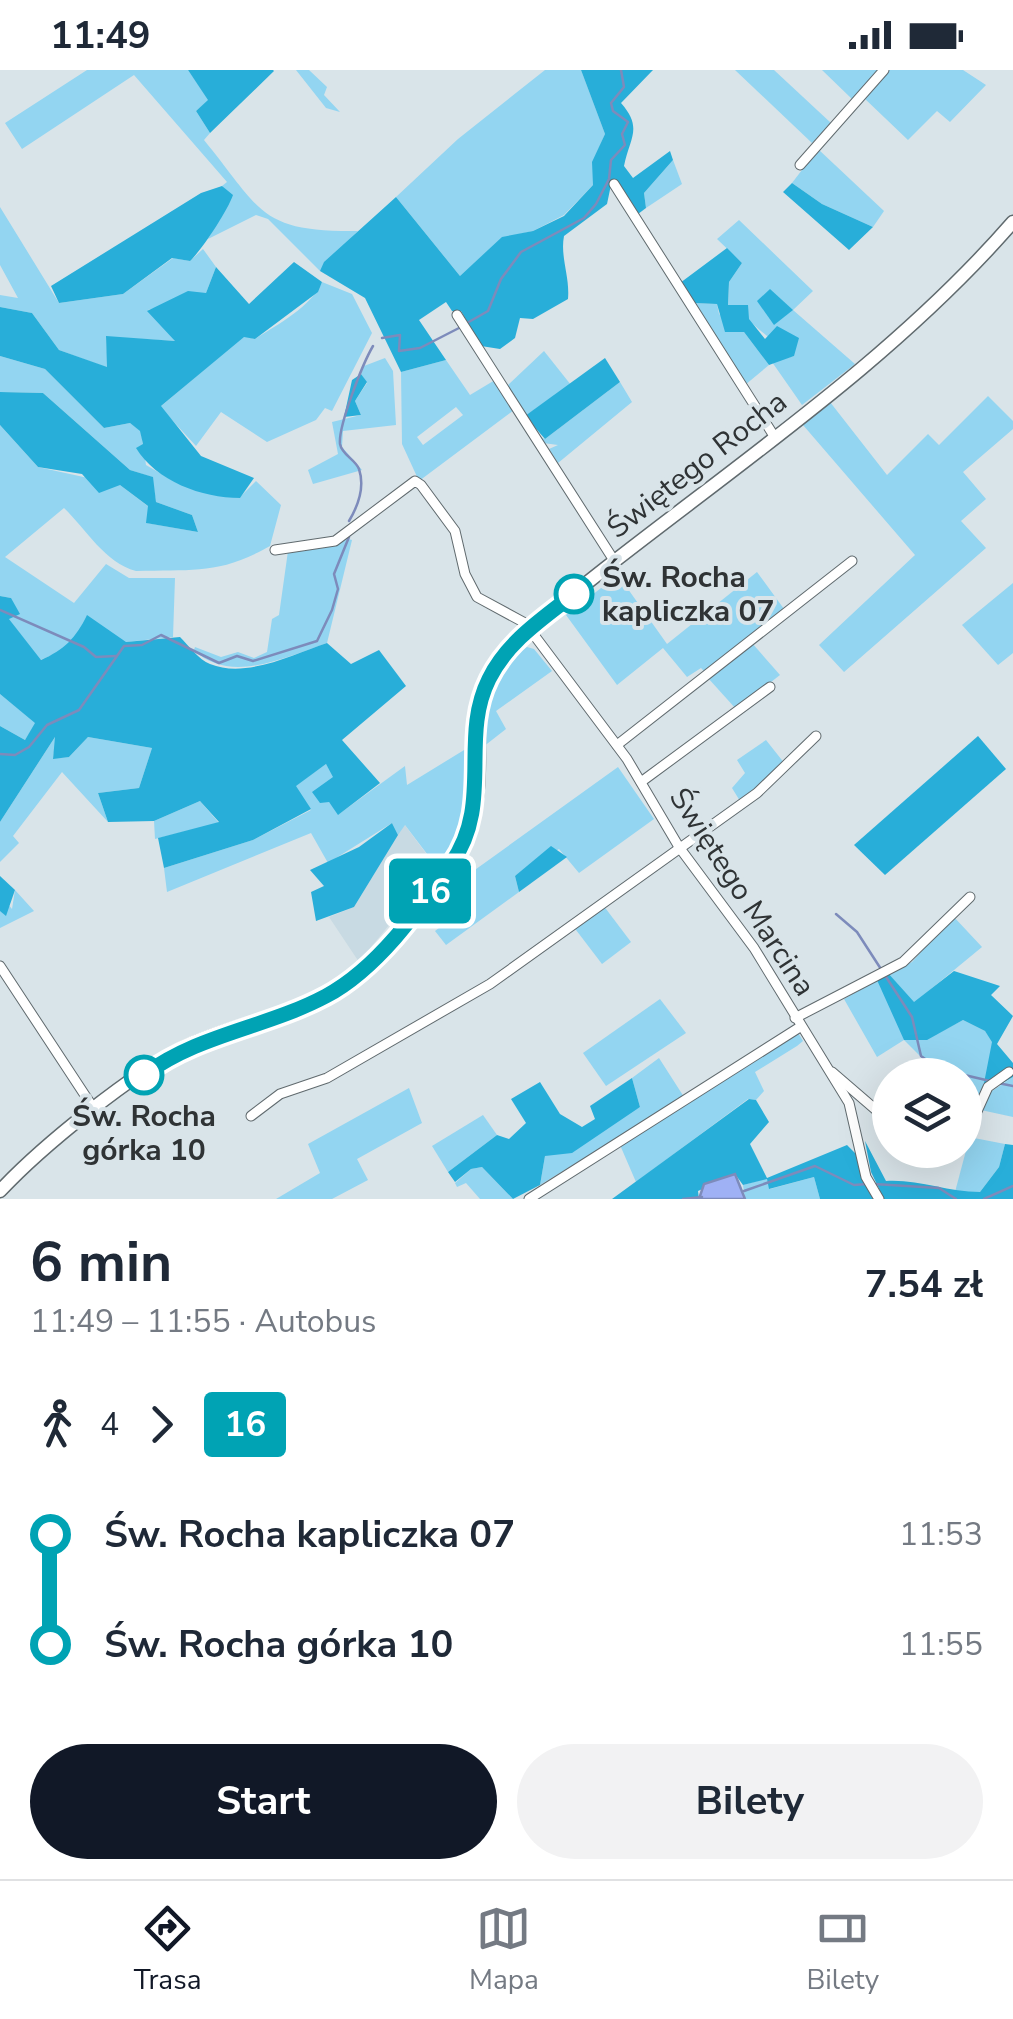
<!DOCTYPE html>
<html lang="pl">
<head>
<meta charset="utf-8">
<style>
	:root { --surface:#fff; --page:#f2f2f3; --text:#1f2937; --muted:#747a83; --line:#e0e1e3; --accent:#111827 }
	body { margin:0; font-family:"Nunito Sans",sans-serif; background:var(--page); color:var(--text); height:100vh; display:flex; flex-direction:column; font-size:38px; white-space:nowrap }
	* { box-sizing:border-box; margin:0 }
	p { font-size:32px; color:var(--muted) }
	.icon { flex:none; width:55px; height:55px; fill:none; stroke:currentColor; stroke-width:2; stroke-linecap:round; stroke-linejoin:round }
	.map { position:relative; height:1129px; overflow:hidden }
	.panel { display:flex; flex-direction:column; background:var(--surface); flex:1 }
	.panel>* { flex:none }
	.badge { padding:0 20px; border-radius:8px; font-size:35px; line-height:65px }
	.tools { position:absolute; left:872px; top:988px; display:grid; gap:20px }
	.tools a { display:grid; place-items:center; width:110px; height:110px; border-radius:50%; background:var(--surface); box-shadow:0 10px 40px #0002; font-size:50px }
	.map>.badge { position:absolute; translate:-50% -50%; box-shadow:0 0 0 5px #fff }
	.legs { display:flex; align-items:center; gap:15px; height:110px; padding:0 30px; font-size:32px }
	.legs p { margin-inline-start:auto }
	.headline { display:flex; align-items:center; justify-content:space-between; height:170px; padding:0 30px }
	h1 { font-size:55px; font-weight:700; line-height:75px }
	.primary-button { display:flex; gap:20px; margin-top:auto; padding:20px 30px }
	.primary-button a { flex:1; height:115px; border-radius:60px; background:var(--accent); color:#fff; font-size:40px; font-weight:700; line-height:115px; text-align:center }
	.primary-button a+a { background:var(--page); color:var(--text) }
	ul { padding:0 30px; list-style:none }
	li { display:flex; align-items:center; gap:35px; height:110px; font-size:38px }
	li i { display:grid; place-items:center; width:15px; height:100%; margin:0 12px; background:currentColor }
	li i::after { content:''; width:25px; height:25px; margin:-12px; border:8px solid; border-radius:50%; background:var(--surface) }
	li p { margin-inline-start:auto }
	li:first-child i { background:linear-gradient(#0000 50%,currentColor 0) }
	li:last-child i { background:linear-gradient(currentColor 50%,#0000 0) }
	.status { display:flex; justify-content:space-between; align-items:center; height:70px; padding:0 50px; background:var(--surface); direction:ltr }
	.status svg { height:28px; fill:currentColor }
	.tabs { display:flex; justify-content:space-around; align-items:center; height:140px; border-top:2px solid var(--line); background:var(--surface); font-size:28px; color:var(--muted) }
	.tabs a { display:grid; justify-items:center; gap:5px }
	.tabs .current { color:var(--accent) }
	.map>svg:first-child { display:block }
	.built { fill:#c8dae3 }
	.green { fill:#93d5f1; fill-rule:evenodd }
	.forest { fill:#28aed9 }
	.water { fill:#9fb1f5; stroke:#7d8bbb; stroke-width:2.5 }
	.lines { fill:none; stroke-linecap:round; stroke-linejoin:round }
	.stream { stroke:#7d8bbb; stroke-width:2.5 }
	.street-casing { stroke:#606a6e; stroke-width:11 }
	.secondary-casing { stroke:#606a6e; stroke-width:15 }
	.street { stroke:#fff; stroke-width:9 }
	.secondary { stroke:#fff; stroke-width:12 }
	.line-1-casing { stroke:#fff; stroke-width:22 }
	.line-1 { stroke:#00a3b4; stroke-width:15 }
	.stop-1-dot { fill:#fff; stroke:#00a3b4; stroke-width:5 }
	.labels { text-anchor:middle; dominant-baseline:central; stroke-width:8; stroke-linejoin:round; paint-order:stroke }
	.street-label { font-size:30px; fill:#2f3335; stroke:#d9e4e9 }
	.stop-label { font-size:30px; font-weight:bold; fill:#2f3335; stroke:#d9e4e9; text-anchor:start }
</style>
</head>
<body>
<div class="status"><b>11:49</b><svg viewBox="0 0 49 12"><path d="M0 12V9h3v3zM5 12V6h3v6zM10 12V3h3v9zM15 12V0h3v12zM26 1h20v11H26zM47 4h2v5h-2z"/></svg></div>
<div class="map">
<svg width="1013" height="1129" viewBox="0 0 1013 1129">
	<rect width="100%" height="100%" fill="#d9e4e9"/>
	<!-- built -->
	<polygon class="built" points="404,754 436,797 359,892 329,847 354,837"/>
	<!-- green -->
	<g class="green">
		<path d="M87 0H188L209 30 196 41 210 63 204 70C262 141 259 162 358 161L320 201 268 149 256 145 208 169 232 126 222 116 227 112 134 5 22 79 5 53Z"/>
		<polygon points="296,0 309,0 327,17 324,25 340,42 326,38"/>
		<polygon points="545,0 581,0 605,64 593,92 593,115 564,145 533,161 502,168 460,206 396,127 458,69"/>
		<polygon points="735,0 774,0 831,53 812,73"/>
		<polygon points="822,0 878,0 852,29"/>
		<polygon points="889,0 963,0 986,15 950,52 937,41 908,70 863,27"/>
		<polygon points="818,79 884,141 873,157 822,134 792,113"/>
		<polygon points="673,90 682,114 646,138 644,123"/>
		<polygon points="0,137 59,233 123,224 173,188 190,191 203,179 216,197 206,223 148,240 176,271 106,267 108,298 59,280 32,243 0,237 0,225 18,228 0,195"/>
		<path d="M739 150 813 221 793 240 855 294 802 335 772 292 794 286C769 271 753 251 728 236L729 212 742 193 717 169Z"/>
		<path d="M322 212 352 224 372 263 332 341 325 338 316 350 267 372 221 342 196 376 160 337 244 266 255 269C277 255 312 236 322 212Z"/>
		<polygon points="694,233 717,234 719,244 744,262 769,295 745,315"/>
		<polygon points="544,281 571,315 525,346 506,317"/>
		<path d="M0 286 45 299 104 358 130 353 141 361 146 395 177 413 239 428 256 411 281 435 270 476C219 505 193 499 136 501 105 493 86 459 64 438L5 487 74 533 106 494 129 508H175L173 567 126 572 77 565 60 582 40 590 8 548 11 528 0 526V355L38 397 120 415 149 437 147 453 198 462 192 445 156 432 152 407 130 400 43 323 0 322Z"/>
		<polygon points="385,288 393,301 396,355 343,361 342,377 362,400 313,414 308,400 338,384 332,352 361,345 355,331 367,313 361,304 364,296"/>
		<path d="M446 290 470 325 495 310 514 340 419 411 402 374 401 302ZM456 337 463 345 423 375 417 367Z"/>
		<polygon points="620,312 632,332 558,393 549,379 558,375 543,373 539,367 545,369"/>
		<polygon points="988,326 1013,351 1013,359 963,402 986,429 961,451 986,478 844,602 819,575 915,485 803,355 830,332 887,405 928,364 939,375"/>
		<path d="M344 468 352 470 327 573C286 587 230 615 194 580L195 577 221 587 238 582 254 588 267 582 272 549 279 545 288 481Z"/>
		<polygon points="757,502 784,539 704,601 701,598 687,607 663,578 617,615 566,545 618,505 667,574"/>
		<polygon points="1013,513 1013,583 998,595 962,555"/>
		<polygon points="752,573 780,605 736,639 708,608"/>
		<path d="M527 577 534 579 552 601 496 641 506 659 483 677C488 641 494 598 527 577Z"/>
		<polygon points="0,624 36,653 25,670 0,656"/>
		<polygon points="57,664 53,688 69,687 88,667 152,678 139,718 98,723 108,752 62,702 13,766 19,773 0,792 0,752"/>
		<polygon points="766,670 785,694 740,731 732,718 745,703 737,690"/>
		<polygon points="469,677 471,731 462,764 440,801 405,755 398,765 392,753 328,793 311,763 167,822 164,798 253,770 311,740 295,716 326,694 334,707 329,732 339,744 405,696 407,715"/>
		<polygon points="618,697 654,749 579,803 559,779 515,806 519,822 446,875 435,861 470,834 451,808 459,802 465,807"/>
		<polygon points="200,731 219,753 155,769 154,751"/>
		<polygon points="15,820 34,841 0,858 0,825 12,839"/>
		<polygon points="603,835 631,872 602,894 573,856"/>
		<polygon points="953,846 982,877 914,933 888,903 912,892"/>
		<polygon points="877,910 927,969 963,950 985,961 993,972 988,1003 965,1064 965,1005 930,1005 934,1000 904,970 877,987 844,929"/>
		<polygon points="660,929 686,963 606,1016 583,983"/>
		<polygon points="797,961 803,971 797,976 755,1002 764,1021 756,1030 748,1029 636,1112 620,1075"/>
		<polygon points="659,988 684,1027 540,1115 545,1086 640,1037 632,1008"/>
		<polygon points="1013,1007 1013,1047 981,1040 986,1025"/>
		<polygon points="409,1018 422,1053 357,1089 368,1110 332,1129 276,1129 320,1103 308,1074"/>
		<polygon points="483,1045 497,1065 448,1102 432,1076"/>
		<polygon points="974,1068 1005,1074 999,1097 980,1122 955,1122 968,1073"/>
		<polygon points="482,1097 513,1129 480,1129 466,1113 457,1117 455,1113 471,1099"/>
		<polygon points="814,1107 820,1129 745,1129 743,1115 767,1108 770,1119"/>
	</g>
	<!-- forest -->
	<g class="forest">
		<polygon points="188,0 273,0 274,1 210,63 196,41 208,30"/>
		<path d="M581 0H653L621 33C643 58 630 67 624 96L633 108 670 81 673 90 644 123 646 138 638 144 612 110 607 134 564 166C560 187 570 206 568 229L533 249 520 248 515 268 500 279 481 276 461 241H452L446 232 419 250 446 290 401 302 365 228 320 201 324 192 396 127 460 206 502 167 533 161 564 146 593 115 592 92 605 64Z"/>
		<polygon points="792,113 822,134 873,157 849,180 783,122"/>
		<path d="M222 116 233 125C227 142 201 181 190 191L172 188 123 224 59 233 51 216 201 123Z"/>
		<polygon points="727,178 742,193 729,212 728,235 748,235 749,249 765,269 777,256 799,268 794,286 769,295 744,262 725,262 717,234 694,233 680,213"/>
		<path d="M294 192 322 212 318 222 255 269 244 267 161 336 201 386 254 408 240 428C202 428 156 411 136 378L143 374 140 361 130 353 104 358 45 299 0 286V237L32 243 59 280 107 297 106 266 175 271 147 241 188 221 206 223 216 197 249 234Z"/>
		<polygon points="770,219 793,240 774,255 757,231"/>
		<polygon points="605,288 620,312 545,369 525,346"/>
		<polygon points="361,304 367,312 355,331 361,345 344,347 352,310"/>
		<polygon points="0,322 43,323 130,400 153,407 156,432 192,445 198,462 146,453 148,436 120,415 99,423 82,404 38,397 0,355"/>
		<path d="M0 526 11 528 20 544 9 549 41 590C64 580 76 568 87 545L126 572 180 567C188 575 199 590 210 594 246 609 294 584 327 573L351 594 379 580 406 616 342 670 380 713 338 745 329 732 320 733 312 722 333 707 326 694 296 716 311 739 253 770 164 798 158 768 219 752 200 731 154 751 108 752 98 723 139 718 152 678 88 667 69 687 53 689 55 667 0 752V656L25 670 35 653 0 624Z"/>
		<polygon points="978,666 1006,699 885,805 854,775"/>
		<polygon points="392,753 398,765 354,837 316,851 311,822 324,816 310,800 359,777"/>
		<polygon points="551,776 567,787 519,822 515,806"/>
		<polygon points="0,806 15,820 6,846 0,841"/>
		<polygon points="954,901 1000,916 991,925 1013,946 997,974 1013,993 1013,1007 994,1018 984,1013 992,972 985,961 963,950 927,970 904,970 877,910 888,903 914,932"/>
		<polygon points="632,1008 640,1037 572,1083 545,1086 540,1115 513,1129 482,1097 471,1099 455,1112 448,1102 497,1065 509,1069 526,1053 511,1029 540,1012 560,1044 582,1057 595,1049 590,1036"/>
		<polygon points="749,1029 756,1030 769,1052 750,1074 767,1108 847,1075 856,1084 874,1129 820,1129 814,1107 769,1119 767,1109 743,1115 735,1104 698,1121 699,1129 612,1129"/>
		<path d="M865 1071 886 1111C918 1109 947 1122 980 1122L999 1097 1005 1074 1013 1075V1129H884L871 1102Z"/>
	</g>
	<!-- water -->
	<polygon class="water" points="735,1104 745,1129 699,1129 704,1114"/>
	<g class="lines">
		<!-- stream -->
		<g class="stream">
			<polyline points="467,253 488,241 501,209 521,182 584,148 596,134 609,109 611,90 625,75 622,64 628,52 613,41 611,33 624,17 621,0"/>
			<polyline points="382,268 400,265 399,281 420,278 459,258"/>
			<path d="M349 451C358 436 365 417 359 399 355 389 342 385 340 374 338 356 363 293 373 276"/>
			<polyline points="0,540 84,577 96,587 116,586"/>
			<polyline points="0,684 15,685 29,677 47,655 79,640 124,576 142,575 161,565 219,593 237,586 253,591 317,571 332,540 338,519 334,504 349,467"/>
			<polyline points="836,844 857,862 912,947 921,986 939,999 990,1011"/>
			<polyline points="998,1013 1013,1016"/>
			<polyline points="874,1114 939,1118 956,1129"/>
			<polyline points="744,1121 815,1096 854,1115 867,1114"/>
			<polyline points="683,1129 702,1127"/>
			<polyline points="984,1129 1013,1116"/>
		</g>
		<defs>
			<g id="street">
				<polyline points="800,95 884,0"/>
				<polyline points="614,114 774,366"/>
				<polyline points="457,245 615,492"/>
				<polyline points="275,480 335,471 415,411 421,415 455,461 465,504 477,527 525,553 627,689 679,777 754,878 849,1033 866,1107 879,1129"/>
				<polyline points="617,675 852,491"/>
				<polyline points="641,712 770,617"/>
				<polyline points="0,896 94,1039"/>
				<polyline points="795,948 903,892 970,827"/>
				<polyline points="832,1002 890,1052"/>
				<polyline points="251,1046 280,1024 327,1008 490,914 757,723 816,666"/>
				<polyline points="965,1068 988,1017 1009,1002"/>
				<polyline points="529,1129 800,957"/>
			</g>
			<path id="secondary" d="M0 1121C40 1078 133 1002 186 977 248 948 320 944 371 892 404 858 459 797 472 751 491 680 457 639 515 572 679 431 870 316 1013 152"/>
		</defs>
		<!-- street casing -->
		<use href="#street" class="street-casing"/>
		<!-- secondary casing -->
		<use href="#secondary" class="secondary-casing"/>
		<!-- street -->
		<use href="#street" class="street"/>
		<!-- secondary -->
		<use href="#secondary" class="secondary"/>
	</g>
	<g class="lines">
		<defs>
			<path id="line-1" d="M144 1005C199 964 266 958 326 926 377 899 418 841 451 794 494 733 459 669 489 609 507 572 542 549 574 524"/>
		</defs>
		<!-- line-1 casing -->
		<use href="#line-1" class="line-1-casing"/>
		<!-- line-1 -->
		<use href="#line-1" class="line-1"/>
	</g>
	<!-- markers -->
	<g class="stop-1-dot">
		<circle cx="574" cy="524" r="18"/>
		<circle cx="144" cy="1005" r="18"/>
	</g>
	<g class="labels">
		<!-- street labels -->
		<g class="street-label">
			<text transform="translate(697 395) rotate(-38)">Świętego Rocha</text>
			<text transform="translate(742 822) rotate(57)">Świętego Marcina</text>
		</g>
		<!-- stop labels -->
		<g class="stop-label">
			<text x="602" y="507">Św. Rocha<tspan x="602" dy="34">kapliczka 07</tspan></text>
			<text x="144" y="1046" text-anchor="middle">Św. Rocha<tspan x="144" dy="34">górka 10</tspan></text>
		</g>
	</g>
</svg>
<div class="tools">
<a><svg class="icon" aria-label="layers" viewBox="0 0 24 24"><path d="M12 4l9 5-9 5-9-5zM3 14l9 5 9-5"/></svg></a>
</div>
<b class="badge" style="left:430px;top:821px;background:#00a3b4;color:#fff">16</b>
</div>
<section class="panel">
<div class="headline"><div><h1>6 min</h1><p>11:49 – 11:55 · Autobus</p></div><b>7.54 zł</b></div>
<div class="legs"><svg class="icon" aria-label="walk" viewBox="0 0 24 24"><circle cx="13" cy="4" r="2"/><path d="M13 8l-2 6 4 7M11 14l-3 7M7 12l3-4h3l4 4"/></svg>4<svg class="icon" aria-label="forward" viewBox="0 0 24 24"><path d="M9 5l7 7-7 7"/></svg><b class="badge" style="background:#00a3b4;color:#fff">16</b></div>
<ul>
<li><i style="color:#00a3b4"></i><b>Św. Rocha kapliczka 07</b><p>11:53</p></li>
<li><i style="color:#00a3b4"></i><b>Św. Rocha górka 10</b><p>11:55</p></li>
</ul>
<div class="primary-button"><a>Start</a><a>Bilety</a></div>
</section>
<nav class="tabs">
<a class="current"><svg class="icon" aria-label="directions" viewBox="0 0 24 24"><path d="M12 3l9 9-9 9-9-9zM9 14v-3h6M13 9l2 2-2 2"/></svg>Trasa</a>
<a><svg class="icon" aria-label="map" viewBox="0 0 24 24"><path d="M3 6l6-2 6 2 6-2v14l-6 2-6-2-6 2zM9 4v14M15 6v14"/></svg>Mapa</a>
<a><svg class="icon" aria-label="tickets" viewBox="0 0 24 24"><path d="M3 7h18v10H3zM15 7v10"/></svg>Bilety</a>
</nav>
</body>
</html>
